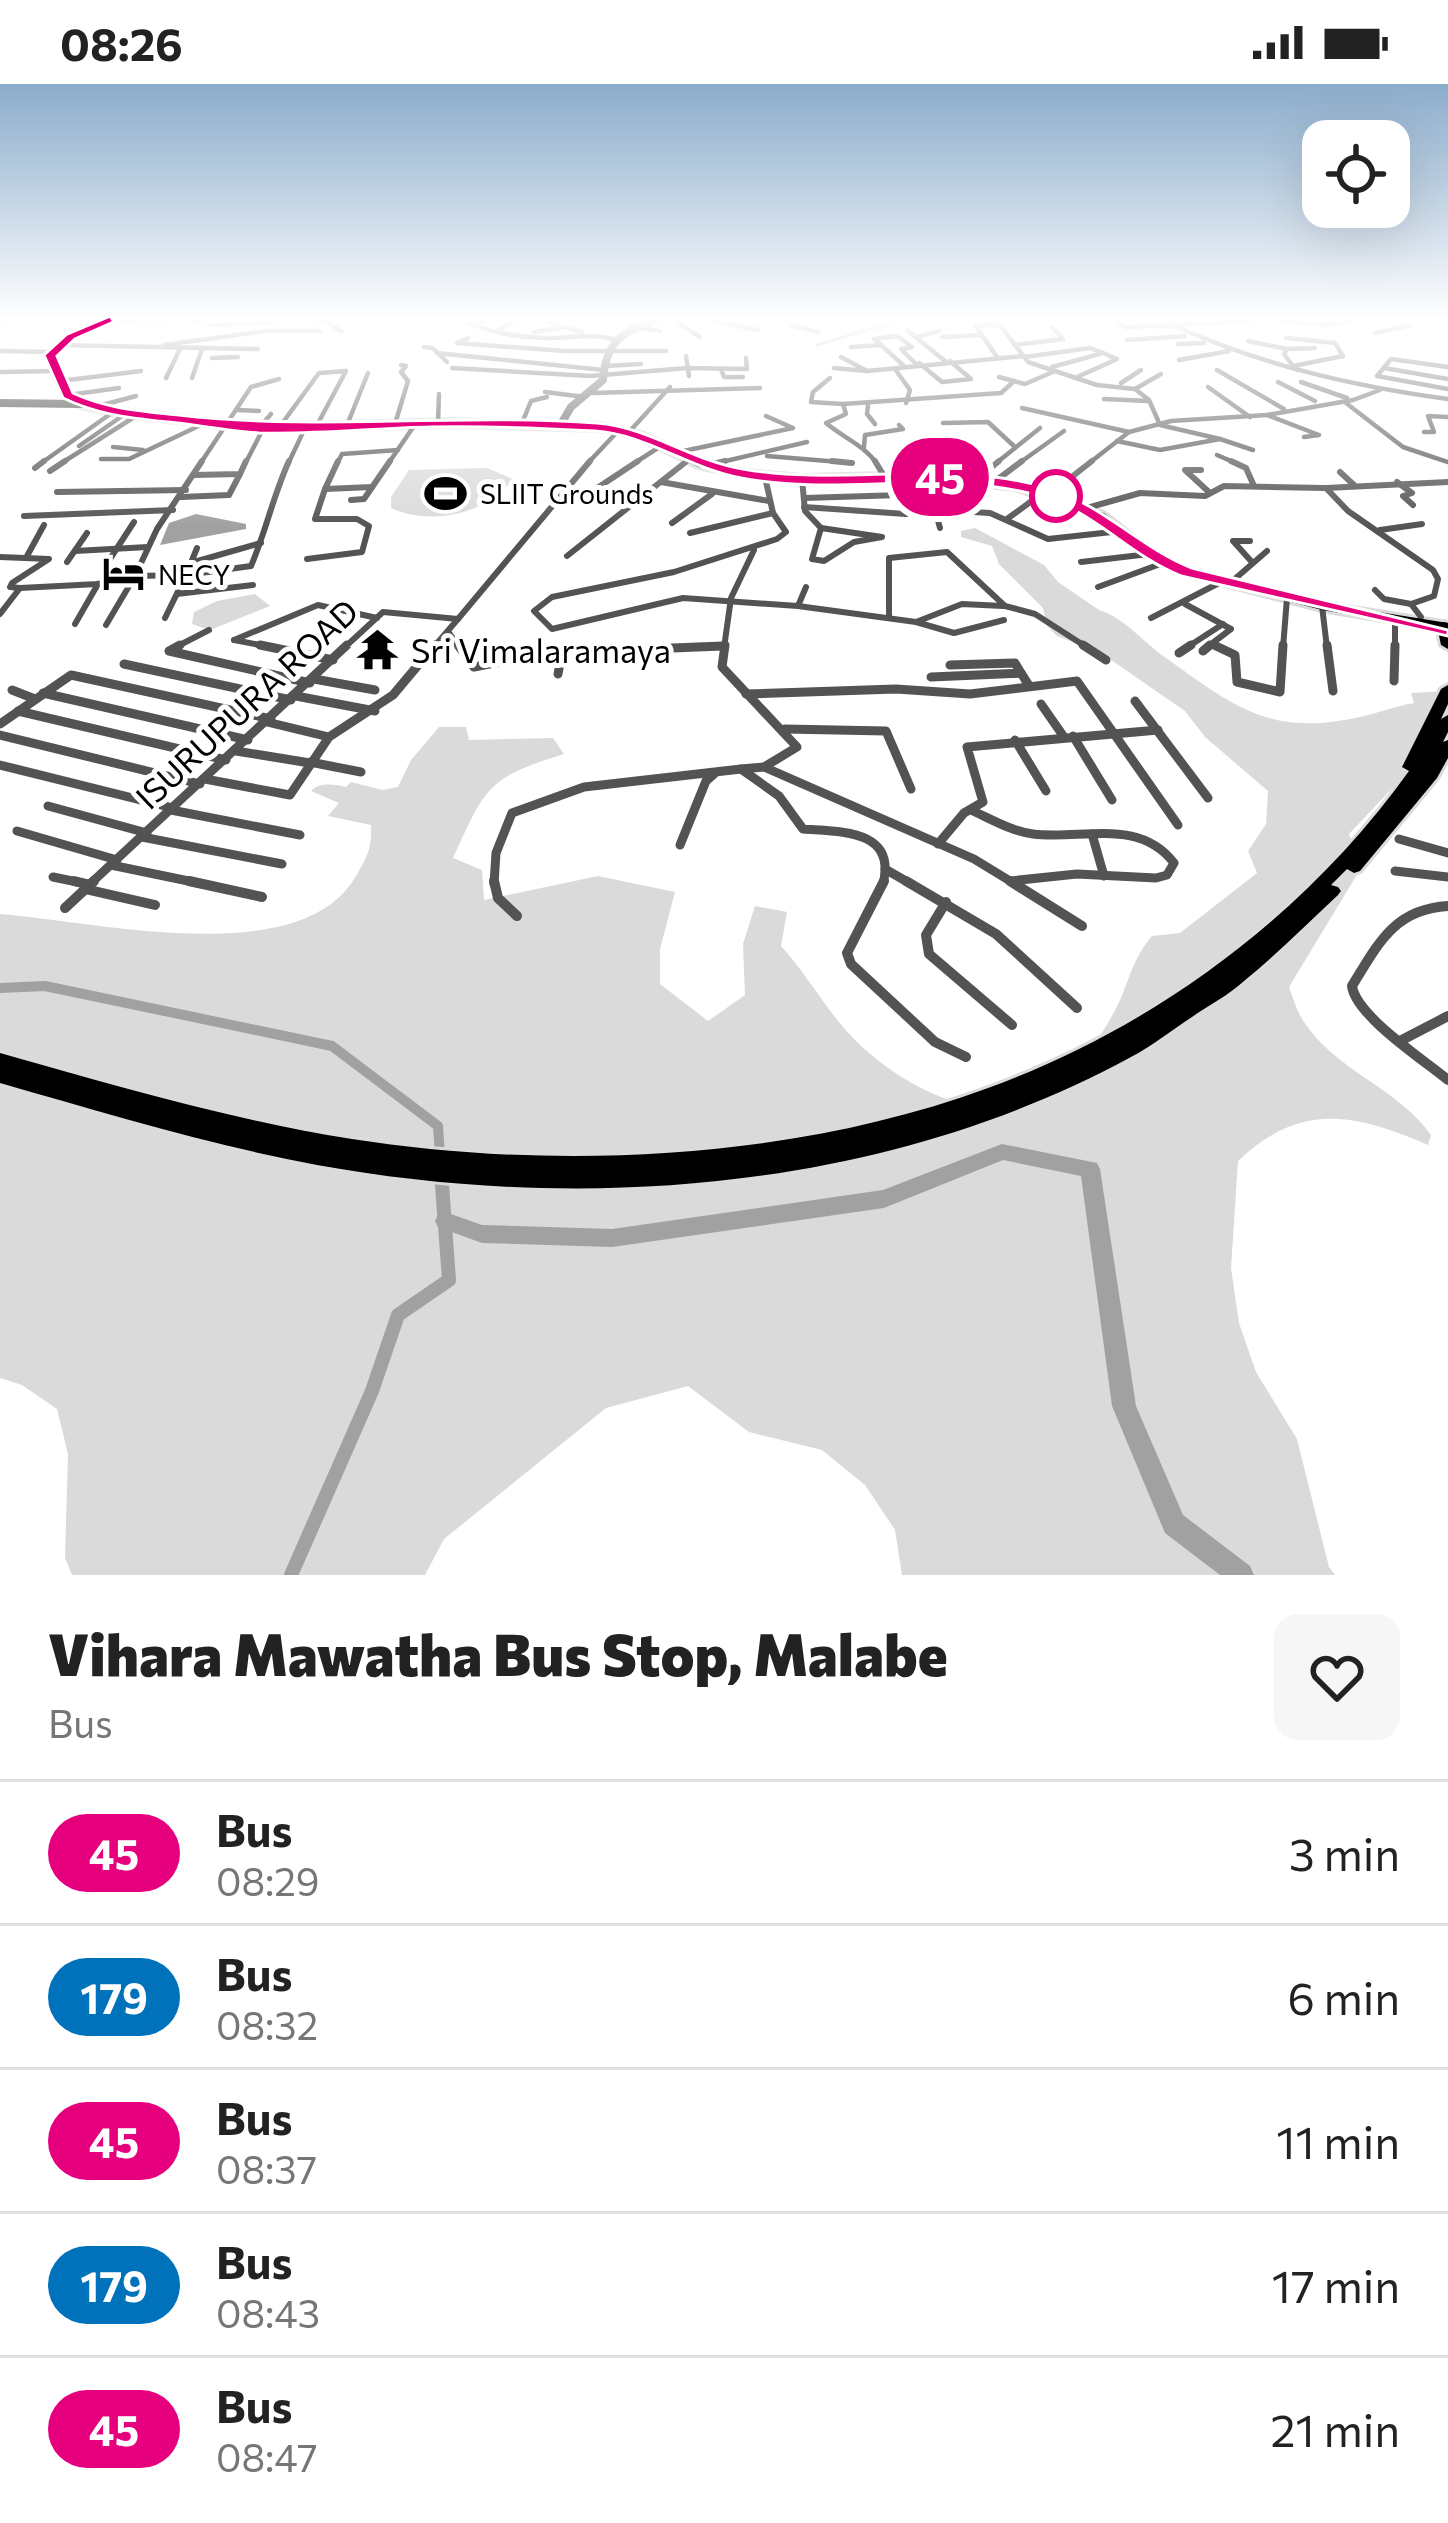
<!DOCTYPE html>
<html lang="en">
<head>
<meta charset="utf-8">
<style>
	:root { --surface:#fff; --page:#f6f6f6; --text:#222; --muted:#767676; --line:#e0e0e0 }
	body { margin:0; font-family:Commissioner,sans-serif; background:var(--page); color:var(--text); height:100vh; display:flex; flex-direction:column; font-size:45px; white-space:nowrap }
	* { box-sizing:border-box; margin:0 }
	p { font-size:39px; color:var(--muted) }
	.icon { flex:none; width:66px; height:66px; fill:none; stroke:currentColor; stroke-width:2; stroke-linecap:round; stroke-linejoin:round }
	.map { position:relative; height:1491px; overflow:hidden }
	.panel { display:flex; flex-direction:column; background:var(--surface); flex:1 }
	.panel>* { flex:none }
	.badge { padding:0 24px; border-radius:39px; font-size:42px; line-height:78px }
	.controls { position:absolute; left:1302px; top:36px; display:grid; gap:24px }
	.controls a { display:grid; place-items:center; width:108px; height:108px; border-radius:24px; background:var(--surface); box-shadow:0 12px 48px #0002; font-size:60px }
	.map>.badge { position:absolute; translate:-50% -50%; box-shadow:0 0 0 6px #fff }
	.round { display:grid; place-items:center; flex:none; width:126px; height:126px; border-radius:24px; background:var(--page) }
	.overview { display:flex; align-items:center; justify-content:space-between; height:204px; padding:0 48px }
	h1 { font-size:57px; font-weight:800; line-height:90px }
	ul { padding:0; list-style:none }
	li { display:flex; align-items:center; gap:36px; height:144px; padding:0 48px; border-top:3px solid var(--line) }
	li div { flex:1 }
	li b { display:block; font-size:45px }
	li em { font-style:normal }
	li .badge { min-width:132px; font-weight:700; text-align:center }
	.status { display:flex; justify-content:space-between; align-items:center; height:84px; padding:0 60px; background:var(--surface); direction:ltr }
	.status svg { height:33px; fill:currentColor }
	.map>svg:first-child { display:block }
	.green { fill:#dadada }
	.water { fill:#a1a1a1 }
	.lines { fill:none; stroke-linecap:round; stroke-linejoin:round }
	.stream { stroke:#a1a1a1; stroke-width:3 }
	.canal-far1 { stroke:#a1a1a1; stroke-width:10 }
	.canal { stroke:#a1a1a1; stroke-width:14 }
	.river { fill:#a1a1a1; fill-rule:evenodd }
	.primary-casing { stroke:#dbdbdb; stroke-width:6 }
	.motorway-casing { stroke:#dbdbdb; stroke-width:6 }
	.minor-far3 { stroke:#535353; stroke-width:4.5 }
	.minor-far2 { stroke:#535353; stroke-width:6 }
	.minor-far1 { stroke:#535353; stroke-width:9 }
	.minor { stroke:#535353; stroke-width:10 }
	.tertiary { stroke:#535353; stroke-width:8 }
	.secondary { stroke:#202020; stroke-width:8 }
	.primary { fill:#000; fill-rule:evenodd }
	.motorway { fill:#000; fill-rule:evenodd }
	.line { fill:#e6007e; stroke:#fff; stroke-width:3 }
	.stop-dot { fill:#fff; stroke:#e6007e; stroke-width:6 }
	.labels { text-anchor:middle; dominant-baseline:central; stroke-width:10; stroke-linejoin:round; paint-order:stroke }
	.far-poi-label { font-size:27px; fill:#000; stroke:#fff; text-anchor:start }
	.poi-label { font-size:33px; fill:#000; stroke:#fff; text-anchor:start }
	.street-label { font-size:33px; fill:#000; stroke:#fff }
</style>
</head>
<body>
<div class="status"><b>08:26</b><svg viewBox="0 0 49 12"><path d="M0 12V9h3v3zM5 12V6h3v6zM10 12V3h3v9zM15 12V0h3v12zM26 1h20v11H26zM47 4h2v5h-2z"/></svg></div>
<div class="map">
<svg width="1448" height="1491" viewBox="0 0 1448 1491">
	<rect width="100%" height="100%" fill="#fff"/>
	<!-- green -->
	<g class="green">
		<path d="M487 384 513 395C486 431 430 442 391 424V413L409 386Z"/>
		<path d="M975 444 1044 481 1058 498 1099 526C1125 534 1143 558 1166 574 1235 623 1270 653 1360 633 1379 629 1395 622 1414 619L1411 609 1448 607V627L1437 657 1349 750 1361 784 1289 903C1293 914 1297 928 1304 938 1336 987 1398 1004 1431 1051L1428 1061C1354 1029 1300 1018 1238 1077L1231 1184 1239 1239 1256 1288 1297 1355 1329 1483 1335 1491H902L895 1446 865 1401 822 1366 749 1348 688 1302 606 1324 444 1455 425 1491H72L65 1474 68 1370 57 1325 22 1301 0 1294V830C95 837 301 888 356 792 368 772 372 763 371 741L328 732 339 719 311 707C319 698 334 700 346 703L351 698 383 706 398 703 411 676 439 643H466L469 656 553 654 564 670C487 694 486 702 453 774L482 786 484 816 598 792 675 808 660 865V900L708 937 745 911 743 860 755 822 787 828 781 862C804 887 821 917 843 943 891 1000 1005 1064 1067 994 1089 969 1111 939 1123 909 1132 886 1136 871 1152 852L1180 849 1257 789 1248 767 1266 740 1268 707 1205 653 1185 627 1101 569 1057 552 1047 542 1043 524 999 480 992 462 961 453V447Z"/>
		<polygon points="255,510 270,522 210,546 192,540 194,528 217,517"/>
	</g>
	<!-- water -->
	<polygon class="water" points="196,430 246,440 246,445 160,461 169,439"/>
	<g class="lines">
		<!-- stream -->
		<polyline class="stream" points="817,261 901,236"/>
		<!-- canal-far1 -->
		<polyline class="canal-far1" points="0,904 45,902 332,962 438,1042 442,1104"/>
		<!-- canal -->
		<polyline class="canal" points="291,1491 372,1307 398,1231 449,1196 442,1101"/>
		<!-- river -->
		<polygon class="river" points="1002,1060 1097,1079 1100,1085 1136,1322 1183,1431 1250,1482 1254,1491 1220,1491 1165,1449 1112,1322 1081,1092 1003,1076 884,1124 612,1163 482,1159 438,1143 435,1137 438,1131 445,1128 482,1141 612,1145 883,1106"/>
		<defs>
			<polygon id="primary" points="105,236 114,236 74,254 54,271 72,310 84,318 113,325 259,341 449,336 601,340 642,349 704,379 746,387 802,392 926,389 1016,399 1104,429 1153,468 1191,486 1322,519 1448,539 1448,547 1322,526 1183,490 1145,472 1096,433 1015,405 926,395 802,398 746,393 698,383 636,353 601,346 449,342 259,347 113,331 78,322 65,313 46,271 68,250"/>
			<g id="motorway">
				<polygon points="1444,538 1448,539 1448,565 1441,561 1437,542"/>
				<path d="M1448 601V620L1441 635 1448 631V648L1443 658 1448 656V674L1437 694 1360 787 1354 789 1347 785 1331 801 1338 803 1341 807 1338 811C1307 840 1277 870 1244 897 1229 911 1209 921 1192 933 1172 946 1152 962 1131 973 886 1106 588 1130 317 1081 210 1061 105 1029 0 999V969C116 1002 233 1036 352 1055 556 1087 793 1076 988 1004 1155 943 1305 832 1409 687L1402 683 1441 605Z"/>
			</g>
		</defs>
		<!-- primary casing -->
		<use href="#primary" class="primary-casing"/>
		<!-- motorway casing -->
		<use href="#motorway" class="motorway-casing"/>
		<!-- minor-far3 -->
		<g class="minor-far3">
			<polyline points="0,236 12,236"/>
			<polyline points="309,236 324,237 341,247"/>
			<path d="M490 236 470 240C495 249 521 254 547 254 574 254 586 249 614 255"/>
			<polyline points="541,236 556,240"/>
			<polyline points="673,236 700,253"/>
			<polyline points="712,236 758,246"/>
			<polyline points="996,236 1028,278 1097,301 1135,305 1149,316 1160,341 1220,355 1160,366 1117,357"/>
			<polyline points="1113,236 1126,243 1173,241"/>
			<path d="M1173 236 1182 241H1173C1261 281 1352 302 1448 315"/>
			<polyline points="1190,236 1182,241 1255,236"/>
			<polyline points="1278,236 1327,241 1353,236"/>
			<polyline points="108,237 172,236"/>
			<polyline points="190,237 206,236"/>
			<polyline points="211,241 275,238"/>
			<polyline points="791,241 818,248"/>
			<polyline points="633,243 660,247"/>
			<polyline points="907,246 945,277"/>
			<polyline points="497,247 515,236"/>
			<polyline points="534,248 564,243 582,248"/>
			<polyline points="1375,249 1410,241 1403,236"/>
			<polyline points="917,253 939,247"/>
			<polyline points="942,253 981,251"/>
			<polyline points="468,254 457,259 565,267 666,267"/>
			<polyline points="1286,254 1335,259 1343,272 1293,282 1297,286"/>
			<polyline points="1127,256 1185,252"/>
			<polyline points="1248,257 1287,265"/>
			<polyline points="1178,260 1204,259"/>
			<polyline points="58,261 258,265"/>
			<polyline points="164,261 265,247 320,247"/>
			<polyline points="881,261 874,255 897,252 912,263 901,265 916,280"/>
			<polyline points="1014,261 1063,255 1052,243"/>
			<polyline points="424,263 433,264 447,278"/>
			<polyline points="851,263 881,261 904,282"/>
			<polyline points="0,267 51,268"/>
			<polyline points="437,269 604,286"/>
			<polyline points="686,272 689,292"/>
			<polyline points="841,273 867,287 1023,272"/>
			<polyline points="997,273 975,241 998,241"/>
			<polyline points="1024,273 1090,264 1103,269"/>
			<polyline points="212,274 238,273"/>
			<polyline points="1179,276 1229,267"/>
			<polyline points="919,279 942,298 971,295 950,277"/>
			<polyline points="604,282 641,280"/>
			<polyline points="1293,282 1284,270 1287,265 1315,264"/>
			<polyline points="1052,283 1103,269 1117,275 1075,294"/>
			<polyline points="1448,283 1391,275 1377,292 1448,305"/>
			<polyline points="452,284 590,292 687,284 747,285 746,274"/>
			<polyline points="834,284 867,287"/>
			<polyline points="1384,284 1448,295"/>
			<polyline points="721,285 724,293 743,293"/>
			<polyline points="895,285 910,306 906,319"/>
			<polyline points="1217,286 1284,325"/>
			<polyline points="0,288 56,287"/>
			<polyline points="999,293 1025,300 1055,287"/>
			<polyline points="166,294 180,265"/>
			<polyline points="192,294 202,265"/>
			<polyline points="830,294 813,308 811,318 843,320"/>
			<polyline points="60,297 141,287"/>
			<polyline points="1278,298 1315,317"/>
			<polyline points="1301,298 1347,314"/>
			<polyline points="1121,299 1141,286"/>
			<polyline points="1208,303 1250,333"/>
			<polyline points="1135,305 1161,290"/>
			<polyline points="545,308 585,313"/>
			<polyline points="592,309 760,304"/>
			<polyline points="68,311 119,304"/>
			<polyline points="1104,315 1149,317"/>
			<polyline points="1346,319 1403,363 1448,378"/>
			<polyline points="868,321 867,330 875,340"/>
			<polyline points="91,324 136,312"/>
			<polyline points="1022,324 1129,348"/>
			<polyline points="236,326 259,327"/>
			<polyline points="1267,331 1319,351 1304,353"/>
			<polyline points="438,339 439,310"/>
			<polyline points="522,339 531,317 547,313"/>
			<polyline points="943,339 988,338 1015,363"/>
			<polyline points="395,340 408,297 401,288 406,282 401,281"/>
			<polyline points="347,341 368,289"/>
			<polyline points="259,344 271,330"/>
			<polyline points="278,345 319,289 346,287 316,343"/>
			<polyline points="629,348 670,303"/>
			<polyline points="1424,348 1434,348 1428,332 1448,333"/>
			<polyline points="1220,355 1253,366"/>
			<polyline points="79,362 125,330"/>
			<polyline points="113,363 143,366"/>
			<polyline points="864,363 865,351 903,345 899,341"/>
			<polyline points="674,369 793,344 766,332"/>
			<polyline points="1217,371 1238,380"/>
			<polyline points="767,372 852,379"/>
			<polyline points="101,375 129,375 205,339"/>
			<polyline points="40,380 113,328"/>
			<polyline points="60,380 136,332"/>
			<polyline points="200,380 251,303 279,295"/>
			<polyline points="245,380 263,345"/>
			<polyline points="288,380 305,344"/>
			<polyline points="337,380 342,370 398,366"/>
			<polyline points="388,380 416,339"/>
			<polyline points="587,380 619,346"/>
			<polyline points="633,380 661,362"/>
			<polyline points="683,380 689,376"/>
			<polyline points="713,380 807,358"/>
			<path d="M877 380C864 361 844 354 826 339L846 330 843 320 1001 309 1012 299"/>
			<polyline points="995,380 1040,344"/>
			<polyline points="1018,380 1064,347"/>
			<polyline points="1088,380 1129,348 1171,337 1267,331 1353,316 1380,306"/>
		</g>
		<!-- minor-far2 -->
		<g class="minor-far2">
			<polyline points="338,377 325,405 372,403"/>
			<polyline points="832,377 852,379"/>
			<polyline points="875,377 884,392"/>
			<polyline points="1231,377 1246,384 1254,402"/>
			<polyline points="706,382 725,377"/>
			<polyline points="35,384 44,377"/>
			<polyline points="1201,386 1185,386 1210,409"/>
			<polyline points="50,387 65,377"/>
			<polyline points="1340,388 1354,401"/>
			<polyline points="193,391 240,390 246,377"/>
			<polyline points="926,392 940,444"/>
			<polyline points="765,393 773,429 786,448 777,455 674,488 552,513 534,527 552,545 683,514 798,522 806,503"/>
			<polyline points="802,395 805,427 821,444"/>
			<polyline points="976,396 999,377"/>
			<polyline points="661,398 769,417"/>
			<polyline points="994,398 1022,377"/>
			<polyline points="1397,398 1412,409 1403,412 1413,421"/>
			<polyline points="1326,404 1448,398"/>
			<polyline points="57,408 186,406"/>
			<polyline points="1050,410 1092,377"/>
			<polyline points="181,413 229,411 240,390"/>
			<polyline points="804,414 901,411"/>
			<polyline points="351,416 364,415 390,377"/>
			<polyline points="557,418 582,414 638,377"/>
			<polyline points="804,423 906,430 906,424 990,429 1048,455 1121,447"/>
			<polyline points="1087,424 1140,409 1205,412 1224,402 1326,404 1348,427 1433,486 1438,495 1434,512 1411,520 1421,533 1419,538"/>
			<polyline points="970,426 979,396"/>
			<polyline points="24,432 173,426"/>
			<polyline points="1007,435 1044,408"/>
			<polyline points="672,439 712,410"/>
			<polygon points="821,444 882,453 854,458 824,477 812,475"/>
			<polyline points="1380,446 1422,440"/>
			<polyline points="690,449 773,429"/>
			<polyline points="1250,457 1233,457 1251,477"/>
			<polyline points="75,467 148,463"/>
			<polyline points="27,472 44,441"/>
			<polyline points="567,472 687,377"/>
			<polyline points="0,473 49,475 12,499 10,503 20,504 0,530"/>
			<polyline points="307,475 362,468 369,442 357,435 315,435 325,405"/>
			<polyline points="67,478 87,449"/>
			<polyline points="108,478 134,438"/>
			<polyline points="194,478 261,459"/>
			<polyline points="1081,478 1149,470"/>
			<polyline points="1229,500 1267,467"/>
			<polyline points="1098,503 1163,479"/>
			<polyline points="20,504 98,500 135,492 157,445 202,377"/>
			<polyline points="1375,506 1384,515 1411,520"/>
			<polyline points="177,510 253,501"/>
			<polyline points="1185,520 1231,545 1206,564"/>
			<polyline points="798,522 916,538 954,549 1004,536"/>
			<polyline points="1322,522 1327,564"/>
			<polyline points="889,533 889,474 947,468 1005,522 1035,530 1088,564"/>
			<path d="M165 534 186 491 251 482C266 447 273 412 289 377"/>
			<polyline points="1151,534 1221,498"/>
			<polyline points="916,538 962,520 1003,522"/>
			<polyline points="75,540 98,500"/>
			<polyline points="106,541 135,492 186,491 197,464"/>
			<polyline points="449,549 460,564"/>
			<polyline points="234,556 318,521 377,534"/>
			<polyline points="234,556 275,564"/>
			<polyline points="1211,560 1220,564"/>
			<polyline points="174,564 209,546"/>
			<polyline points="344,564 383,528 458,535 590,377"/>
			<polyline points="433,564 458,535"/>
			<polyline points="664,564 723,562"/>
			<polyline points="724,564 731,514 754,466"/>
			<polyline points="1186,564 1223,540"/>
			<polyline points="1283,564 1287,514"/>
			<polyline points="1395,564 1395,534"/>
		</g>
		<!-- minor-far1 -->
		<g class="minor-far1">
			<polyline points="180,561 169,567 310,599"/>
			<polyline points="260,561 333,576"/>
			<polyline points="458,561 474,583 546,569 723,562"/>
			<path d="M725 561 722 583 797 663 764 683 741 685 779 712 803 745C840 748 897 745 883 800"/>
			<polyline points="1083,561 1106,576"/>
			<polyline points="1214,561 1235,571 1237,598 1280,608 1283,561"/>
			<polyline points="1327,561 1333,607"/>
			<polyline points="1203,567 1210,561"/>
			<polyline points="1179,569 1191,561"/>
			<polyline points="124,580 291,616"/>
			<polyline points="950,581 1015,579 1021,589"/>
			<polyline points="558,590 562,569"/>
			<polyline points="931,593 1021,589 1028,600"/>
			<polyline points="314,595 375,606"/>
			<polyline points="1394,597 1395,561"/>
			<polyline points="12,606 35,615"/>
			<polyline points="43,609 248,656"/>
			<polyline points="746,610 896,605 970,610 1077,597 1178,741"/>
			<polyline points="296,612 375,627"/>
			<polyline points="1135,617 1208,714"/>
			<polyline points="1041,620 1064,653"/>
			<polyline points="18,627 226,676"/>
			<polyline points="267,638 329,653"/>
			<polyline points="0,640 71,591 271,635"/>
			<polyline points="785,645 886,647 911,705"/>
			<polyline points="0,651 200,700"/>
			<polyline points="1073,652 1112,716"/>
			<polyline points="1015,656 1046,707"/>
			<polyline points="236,667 310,679"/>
			<polyline points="310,678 361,688"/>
			<polyline points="0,681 173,724"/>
			<polyline points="764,683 974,775 1015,800"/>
			<polyline points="205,695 290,711 329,653 393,611 435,561"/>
			<polyline points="48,722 147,749"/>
			<polyline points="171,726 300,751"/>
			<path d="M971 726C991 735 1011 747 1033 750 1082 756 1139 733 1174 779L1167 791 1156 794 1077 790 1010 797"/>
			<polyline points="17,747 117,776"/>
			<polyline points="1092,750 1104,792"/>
			<polyline points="142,753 282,780"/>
			<polyline points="1399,755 1448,769"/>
			<polyline points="938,760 964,729 983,718 967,663 1158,646"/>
			<polyline points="680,761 706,697 714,690"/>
			<polyline points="111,781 203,800"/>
			<polyline points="885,785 911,800"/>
			<polyline points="1395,787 1448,793"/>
			<polyline points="53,793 87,800"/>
			<polyline points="90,800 347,561"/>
			<polyline points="494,800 496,769 512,729 584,703 741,685"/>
		</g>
		<!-- minor -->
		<g class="minor">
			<polyline points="74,797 90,801"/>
			<polyline points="189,797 262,813"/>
			<polyline points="494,797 498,814 517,832"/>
			<polyline points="884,797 847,869 851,880 935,958 966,973"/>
			<polyline points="906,797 996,850 1077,924"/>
			<polyline points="1010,797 1082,842"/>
			<polyline points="85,805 155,821"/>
			<polyline points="946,818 926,851 929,870 1012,941"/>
			<path d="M1448 822C1394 825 1378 860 1352 902 1356 932 1424 976 1448 996"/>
			<polyline points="65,824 94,797"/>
			<polyline points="1400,957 1448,932"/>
		</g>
		<!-- tertiary -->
		<path class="tertiary" d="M561 340 571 323 603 296C606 257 622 247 658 236"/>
		<!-- secondary -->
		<polyline class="secondary" points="0,319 81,320"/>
		<!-- primary -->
		<use href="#primary" class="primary"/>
		<!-- motorway -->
		<use href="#motorway" class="motorway"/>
	</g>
	<!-- sky -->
	<linearGradient id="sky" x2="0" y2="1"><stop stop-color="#8baccc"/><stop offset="0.53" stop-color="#fff"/><stop offset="1" stop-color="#fff" stop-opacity="0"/></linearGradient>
	<rect width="1448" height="444" fill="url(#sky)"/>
	<!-- line -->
	<path class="line" d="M110 232 114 238 75 255 57 272 73 309C107 325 142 327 179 331 318 347 457 329 597 339 649 343 692 377 743 385 845 403 950 373 1051 405 1104 422 1141 464 1192 484L1448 546V552L1181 492C1130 472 1094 427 1040 412 942 384 840 413 741 394 690 385 645 350 595 347 541 344 486 342 431 343 374 344 316 351 259 349 229 347 198 341 168 338 130 334 98 331 63 314L44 271 67 250Z"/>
	<!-- icons -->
	<defs>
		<symbol id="stadium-bare" viewBox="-9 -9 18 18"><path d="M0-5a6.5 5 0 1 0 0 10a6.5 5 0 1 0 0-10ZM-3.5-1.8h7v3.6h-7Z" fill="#000" stroke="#fff" stroke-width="2.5" paint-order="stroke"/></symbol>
		<symbol id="hotel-bare" viewBox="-9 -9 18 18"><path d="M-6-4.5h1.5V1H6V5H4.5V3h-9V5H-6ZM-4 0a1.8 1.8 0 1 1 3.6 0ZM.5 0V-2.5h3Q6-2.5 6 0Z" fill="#000" stroke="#fff" stroke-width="2.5" paint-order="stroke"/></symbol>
		<symbol id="temple-bare" viewBox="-9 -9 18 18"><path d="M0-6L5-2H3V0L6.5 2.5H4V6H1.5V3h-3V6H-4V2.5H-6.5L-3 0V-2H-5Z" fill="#000" stroke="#fff" stroke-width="2.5" paint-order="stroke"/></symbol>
	</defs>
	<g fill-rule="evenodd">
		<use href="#stadium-bare" x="416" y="380" width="59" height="59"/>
		<use href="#hotel-bare" x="94" y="460" width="59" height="59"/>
		<use href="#temple-bare" x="348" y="536" width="59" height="59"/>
	</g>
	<!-- markers -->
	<circle class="stop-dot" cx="1056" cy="412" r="24"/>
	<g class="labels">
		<!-- far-poi labels -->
		<g class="far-poi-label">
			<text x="480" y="409">SLIIT Grounds</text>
			<text x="158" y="490">NECY</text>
		</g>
		<!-- poi labels -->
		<g class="poi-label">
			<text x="411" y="565">Sri Vimalaramaya</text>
		</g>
		<!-- street labels -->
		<g class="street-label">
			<text transform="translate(246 619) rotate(-43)">ISURUPURA ROAD</text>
		</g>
	</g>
</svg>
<div class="controls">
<a><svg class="icon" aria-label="locate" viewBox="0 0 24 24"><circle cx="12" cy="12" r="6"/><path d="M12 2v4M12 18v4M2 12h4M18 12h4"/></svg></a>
</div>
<b class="badge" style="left:940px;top:393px;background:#e6007e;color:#fff">45</b>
</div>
<section class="panel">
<div class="overview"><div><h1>Vihara Mawatha Bus Stop, Malabe</h1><p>Bus</p></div><a class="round"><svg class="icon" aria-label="heart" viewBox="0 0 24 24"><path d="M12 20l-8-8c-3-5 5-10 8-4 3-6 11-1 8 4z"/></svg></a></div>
<ul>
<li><span class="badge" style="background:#e6007e;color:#fff">45</span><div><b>Bus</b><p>08:29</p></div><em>3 min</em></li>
<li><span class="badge" style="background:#0072bc;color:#fff">179</span><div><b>Bus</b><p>08:32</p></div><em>6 min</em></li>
<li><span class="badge" style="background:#e6007e;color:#fff">45</span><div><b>Bus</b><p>08:37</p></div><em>11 min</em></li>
<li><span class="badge" style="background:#0072bc;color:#fff">179</span><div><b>Bus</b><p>08:43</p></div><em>17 min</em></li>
<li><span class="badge" style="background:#e6007e;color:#fff">45</span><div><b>Bus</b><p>08:47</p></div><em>21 min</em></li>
</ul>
</section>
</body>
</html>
